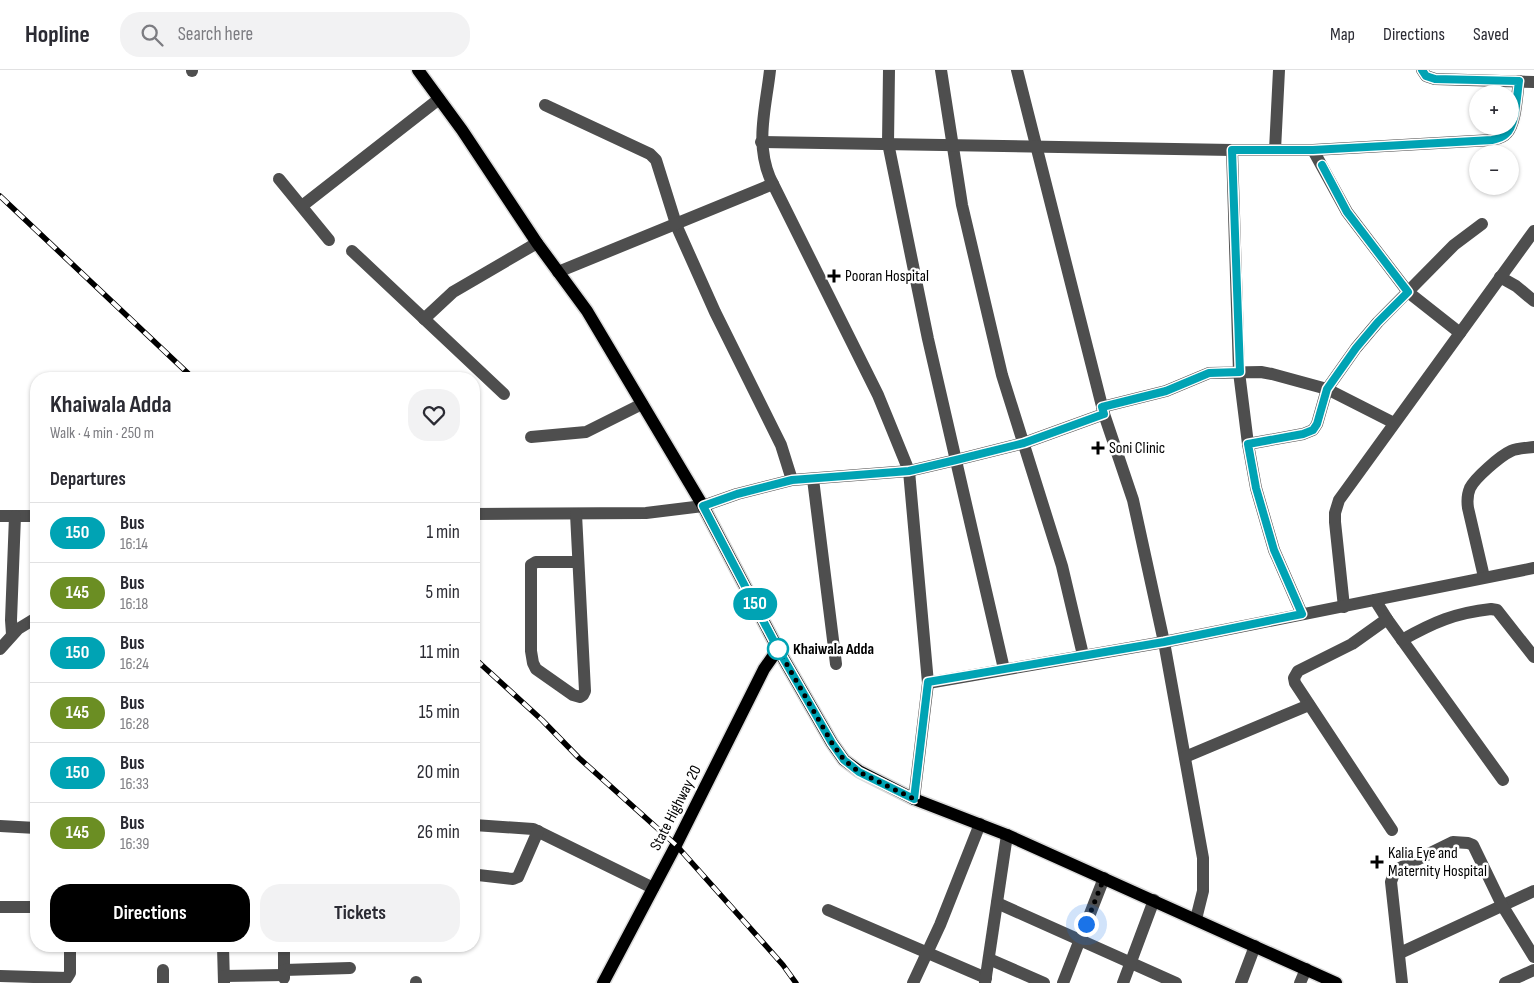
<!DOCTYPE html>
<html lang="en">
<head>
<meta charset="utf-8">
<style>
	:root { --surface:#fff; --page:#f2f2f3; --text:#2b2b33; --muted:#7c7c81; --line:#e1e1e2; --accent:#000 }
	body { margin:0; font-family:"Sofia Sans Condensed",sans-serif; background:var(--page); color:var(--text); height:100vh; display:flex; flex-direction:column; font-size:19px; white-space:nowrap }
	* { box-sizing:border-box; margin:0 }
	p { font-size:16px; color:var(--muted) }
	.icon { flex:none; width:28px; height:28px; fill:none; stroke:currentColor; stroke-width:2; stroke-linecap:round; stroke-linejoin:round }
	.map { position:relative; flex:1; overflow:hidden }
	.sheet { position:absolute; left:30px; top:302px; width:450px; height:580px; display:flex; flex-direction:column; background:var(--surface); border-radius:20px; box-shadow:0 1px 4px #0004 }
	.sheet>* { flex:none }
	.badge { padding:0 10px; border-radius:16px; font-size:18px; line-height:32px }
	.buttons { position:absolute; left:1469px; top:15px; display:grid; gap:10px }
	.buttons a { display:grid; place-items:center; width:50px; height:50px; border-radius:50%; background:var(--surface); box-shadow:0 1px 4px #0004; font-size:25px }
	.you { position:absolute; width:25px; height:25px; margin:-12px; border:4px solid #fff; border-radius:50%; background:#1a73e8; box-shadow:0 0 0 8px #1a73e833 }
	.map>.badge { position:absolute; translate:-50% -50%; box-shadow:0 0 0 2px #fff }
	h2 { padding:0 20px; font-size:19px; line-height:45px }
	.round { display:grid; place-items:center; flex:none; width:52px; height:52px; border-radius:20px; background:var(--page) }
	.head { display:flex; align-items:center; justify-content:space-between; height:85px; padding:0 20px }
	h1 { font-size:24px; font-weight:700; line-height:38px }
	.primary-button { display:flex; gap:10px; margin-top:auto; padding:10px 20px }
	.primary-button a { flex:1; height:58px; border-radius:20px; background:var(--accent); color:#fff; font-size:20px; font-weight:700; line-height:58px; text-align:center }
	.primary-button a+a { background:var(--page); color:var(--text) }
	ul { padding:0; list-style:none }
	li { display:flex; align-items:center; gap:15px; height:60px; padding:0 20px; border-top:1px solid var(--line) }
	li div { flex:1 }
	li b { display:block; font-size:19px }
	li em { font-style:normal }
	li .badge { min-width:55px; font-weight:700; text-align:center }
	header { display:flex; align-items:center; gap:30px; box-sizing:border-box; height:70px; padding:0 25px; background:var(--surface); border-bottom:1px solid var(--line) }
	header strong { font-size:24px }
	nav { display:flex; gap:28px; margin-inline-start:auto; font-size:18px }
	.search { width:350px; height:45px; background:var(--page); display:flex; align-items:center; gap:12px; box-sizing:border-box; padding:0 18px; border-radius:20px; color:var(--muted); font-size:19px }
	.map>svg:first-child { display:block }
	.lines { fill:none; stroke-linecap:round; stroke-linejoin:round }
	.major-casing { stroke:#dbdbdb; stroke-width:15 }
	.minor { stroke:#4e4e4e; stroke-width:12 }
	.major { stroke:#000; stroke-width:12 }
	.rail-casing { stroke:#000; stroke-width:5.5 }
	.rail { stroke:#fff; stroke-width:4; stroke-dasharray:11; stroke-linecap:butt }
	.line-casing { stroke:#fff; stroke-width:11 }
	.line { stroke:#00a3b4; stroke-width:8 }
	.walk { stroke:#000; stroke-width:5; stroke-dasharray:0 9 }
	.poi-dot { fill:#000; stroke:#fff; stroke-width:2 }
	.stop-dot { fill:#fff; stroke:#00a3b4; stroke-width:2.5 }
	.labels { text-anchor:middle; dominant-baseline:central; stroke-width:5; stroke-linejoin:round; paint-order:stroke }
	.poi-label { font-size:16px; fill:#000; stroke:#fff; text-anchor:start }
	.stop-label { font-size:16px; font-weight:bold; fill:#000; stroke:#fff; text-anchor:start }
	.street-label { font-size:16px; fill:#000; stroke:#fff }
</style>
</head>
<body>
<header>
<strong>Hopline</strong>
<div class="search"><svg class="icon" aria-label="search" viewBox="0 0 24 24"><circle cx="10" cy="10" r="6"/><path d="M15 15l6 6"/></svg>Search here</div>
<nav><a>Map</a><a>Directions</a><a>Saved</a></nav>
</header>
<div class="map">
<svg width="1534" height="913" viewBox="0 0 1534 913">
	<rect width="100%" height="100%" fill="#fff"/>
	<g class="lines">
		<defs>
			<g id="major">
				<polyline points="418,0 462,60 537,173 587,241 703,436 778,579 832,673 844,690 859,701 914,729 1007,765 1336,913"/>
				<polyline points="603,913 676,775 764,599 778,579"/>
			</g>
		</defs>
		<!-- major casing -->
		<use href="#major" class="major-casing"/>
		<!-- minor -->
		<g class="minor">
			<path d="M770 0C766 37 755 72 770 108L878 325 909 401 928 613 914 729"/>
			<polyline points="889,0 888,73 928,269 1004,599"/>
			<polyline points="941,0 962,135 1002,305 1062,496 1083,585"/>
			<polyline points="1017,0 1104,344 1133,430 1164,572 1203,788 1203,821 1196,849"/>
			<polyline points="1422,0 1426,6 1435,9 1534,12"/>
			<polyline points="192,1 192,0"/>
			<polyline points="545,35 650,84 656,90 677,157 715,242 781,375 792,410"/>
			<path d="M761 72 1232 80H1313L1492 70C1497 69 1503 68 1507 63 1516 54 1517 24 1519 11"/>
			<polyline points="1232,80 1239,302 1248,374 1256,418 1274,480 1302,544"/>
			<polyline points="1275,80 1279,0"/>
			<polyline points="1313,80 1347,142 1408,222 1460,263"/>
			<polyline points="279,109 329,170"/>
			<polyline points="302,136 439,29"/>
			<polyline points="352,181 504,324"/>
			<polyline points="558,202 773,114"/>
			<polyline points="1500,207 1516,216 1534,231"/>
			<polyline points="424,249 453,222 537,173"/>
			<polyline points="1102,337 1166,321 1209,303 1261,302 1272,304 1327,319 1394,353"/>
			<polyline points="531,367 586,362 642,334"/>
			<polyline points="1248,374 1303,364 1313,360 1317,354 1327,319 1356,278 1378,252 1454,175 1482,154"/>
			<polyline points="813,409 836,594"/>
			<polyline points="474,444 646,443 703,436 737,424 792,410 909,401 956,390 1024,373 1104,344"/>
			<polyline points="576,444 585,621 583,625 580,627 573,625 536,599 533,593 531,581 531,495 536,492 578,492"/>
			<polyline points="0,446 36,446"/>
			<path d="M1484 507 1468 438C1467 431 1467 425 1470 418 1475 408 1500 386 1511 381 1518 378 1526 378 1534 377"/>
			<polyline points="1375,530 1387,549 1503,710"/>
			<polyline points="1344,537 1335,452 1335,443 1339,430 1534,161"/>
			<polyline points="1387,549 1352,574 1298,601 1294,608 1295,613 1392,760"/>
			<polyline points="12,564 11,550 15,446"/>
			<path d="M1402 570C1434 552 1455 543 1491 539L1497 540 1534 587"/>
			<polyline points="0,579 18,559 36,548"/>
			<polyline points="928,613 1164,572 1534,498"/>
			<polyline points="1185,687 1309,635"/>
			<polyline points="474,755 533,759 653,818"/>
			<polyline points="0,756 36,758"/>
			<polyline points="478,805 513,809 518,807 538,761"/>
			<polyline points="997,833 1176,913"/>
			<polyline points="0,837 36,837"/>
			<polyline points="828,840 986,908"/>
			<polyline points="223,876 224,913"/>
			<polyline points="284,876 284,908"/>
			<polyline points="1400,883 1534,821"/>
			<polyline points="989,889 1044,913"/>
			<polyline points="163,900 163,913"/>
			<polyline points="284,900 350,898"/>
			<polyline points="0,906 67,908 70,903 70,876"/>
			<polyline points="224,906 284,905"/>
			<polyline points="416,913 416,912"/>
			<polyline points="913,913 940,855 980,754"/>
			<polyline points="985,913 1007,765"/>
			<polyline points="1063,913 1104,808"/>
			<polyline points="1123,913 1154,830"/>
			<polyline points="1241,913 1255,876"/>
			<polyline points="1300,913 1306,899"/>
			<polyline points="1402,913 1391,812 1393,806 1398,799 1453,772 1468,773 1473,775 1502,835 1534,887"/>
			<polyline points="1505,913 1534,900"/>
		</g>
		<!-- major -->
		<use href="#major" class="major"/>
		<defs>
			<g id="rail">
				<polyline points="0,126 194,309"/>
				<polyline points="474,588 542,650 579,688 676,775 783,895 796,913"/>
			</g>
		</defs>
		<!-- rail casing -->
		<use href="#rail" class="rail-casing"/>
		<!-- rail -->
		<use href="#rail" class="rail"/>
	</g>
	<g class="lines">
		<defs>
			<path id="line" d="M1322 95 1347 142 1408 222 1378 252 1356 278 1327 319 1317 354 1313 360 1303 364 1248 374 1256 418 1274 480 1302 544 1164 572 928 612 914 729 859 702 844 690 832 673 778 579 703 436 737 424 792 410 909 401 956 390 1024 373 1104 344 1102 337 1166 321 1209 303 1240 302 1232 80H1313L1492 70C1497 69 1502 68 1506 64 1516 56 1517 24 1519 11L1435 9 1426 6 1422 0"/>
		</defs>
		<!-- line casing -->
		<use href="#line" class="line-casing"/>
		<!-- line -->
		<use href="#line" class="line"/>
		<!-- walk -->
		<polyline class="walk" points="778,579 832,673 844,690 859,702 914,729 1007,765 1104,808 1086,854"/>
	</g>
	<!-- markers -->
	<g class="poi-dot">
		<path d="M831.5 198.5h5v5h5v5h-5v5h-5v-5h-5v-5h5z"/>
		<path d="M1095.5 370.5h5v5h5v5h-5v5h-5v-5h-5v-5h5z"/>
		<path d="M1374.5 784.5h5v5h5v5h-5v5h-5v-5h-5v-5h5z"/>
	</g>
	<circle class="stop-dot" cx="778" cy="579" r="10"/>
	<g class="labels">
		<!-- poi labels -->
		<g class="poi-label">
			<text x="845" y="206">Pooran Hospital</text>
			<text x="1109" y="378">Soni Clinic</text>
			<text x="1388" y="783">Kalia Eye and<tspan x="1388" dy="18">Maternity Hospital</tspan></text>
		</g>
		<!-- stop labels -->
		<g class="stop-label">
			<text x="793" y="579">Khaiwala Adda</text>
		</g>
		<!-- street labels -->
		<g class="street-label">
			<text transform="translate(676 738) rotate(-63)">State Highway 20</text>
		</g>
	</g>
</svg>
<div class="buttons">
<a>+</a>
<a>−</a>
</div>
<div class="you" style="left:1086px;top:854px"></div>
<b class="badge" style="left:755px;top:534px;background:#00a3b4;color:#fff">150</b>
<section class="sheet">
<div class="head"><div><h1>Khaiwala Adda</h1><p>Walk · 4 min · 250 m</p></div><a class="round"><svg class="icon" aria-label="heart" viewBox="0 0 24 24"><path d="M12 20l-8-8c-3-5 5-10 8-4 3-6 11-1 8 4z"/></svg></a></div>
<h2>Departures</h2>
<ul>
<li><span class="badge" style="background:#00a3b4;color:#fff">150</span><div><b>Bus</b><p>16:14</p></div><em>1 min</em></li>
<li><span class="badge" style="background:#6b8e23;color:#fff">145</span><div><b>Bus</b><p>16:18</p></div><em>5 min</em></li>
<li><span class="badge" style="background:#00a3b4;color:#fff">150</span><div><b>Bus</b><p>16:24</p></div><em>11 min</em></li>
<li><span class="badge" style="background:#6b8e23;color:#fff">145</span><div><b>Bus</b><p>16:28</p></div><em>15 min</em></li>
<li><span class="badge" style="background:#00a3b4;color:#fff">150</span><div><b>Bus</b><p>16:33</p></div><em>20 min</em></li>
<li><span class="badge" style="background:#6b8e23;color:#fff">145</span><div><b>Bus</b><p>16:39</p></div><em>26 min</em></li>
</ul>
<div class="primary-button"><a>Directions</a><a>Tickets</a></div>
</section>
</div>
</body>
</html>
